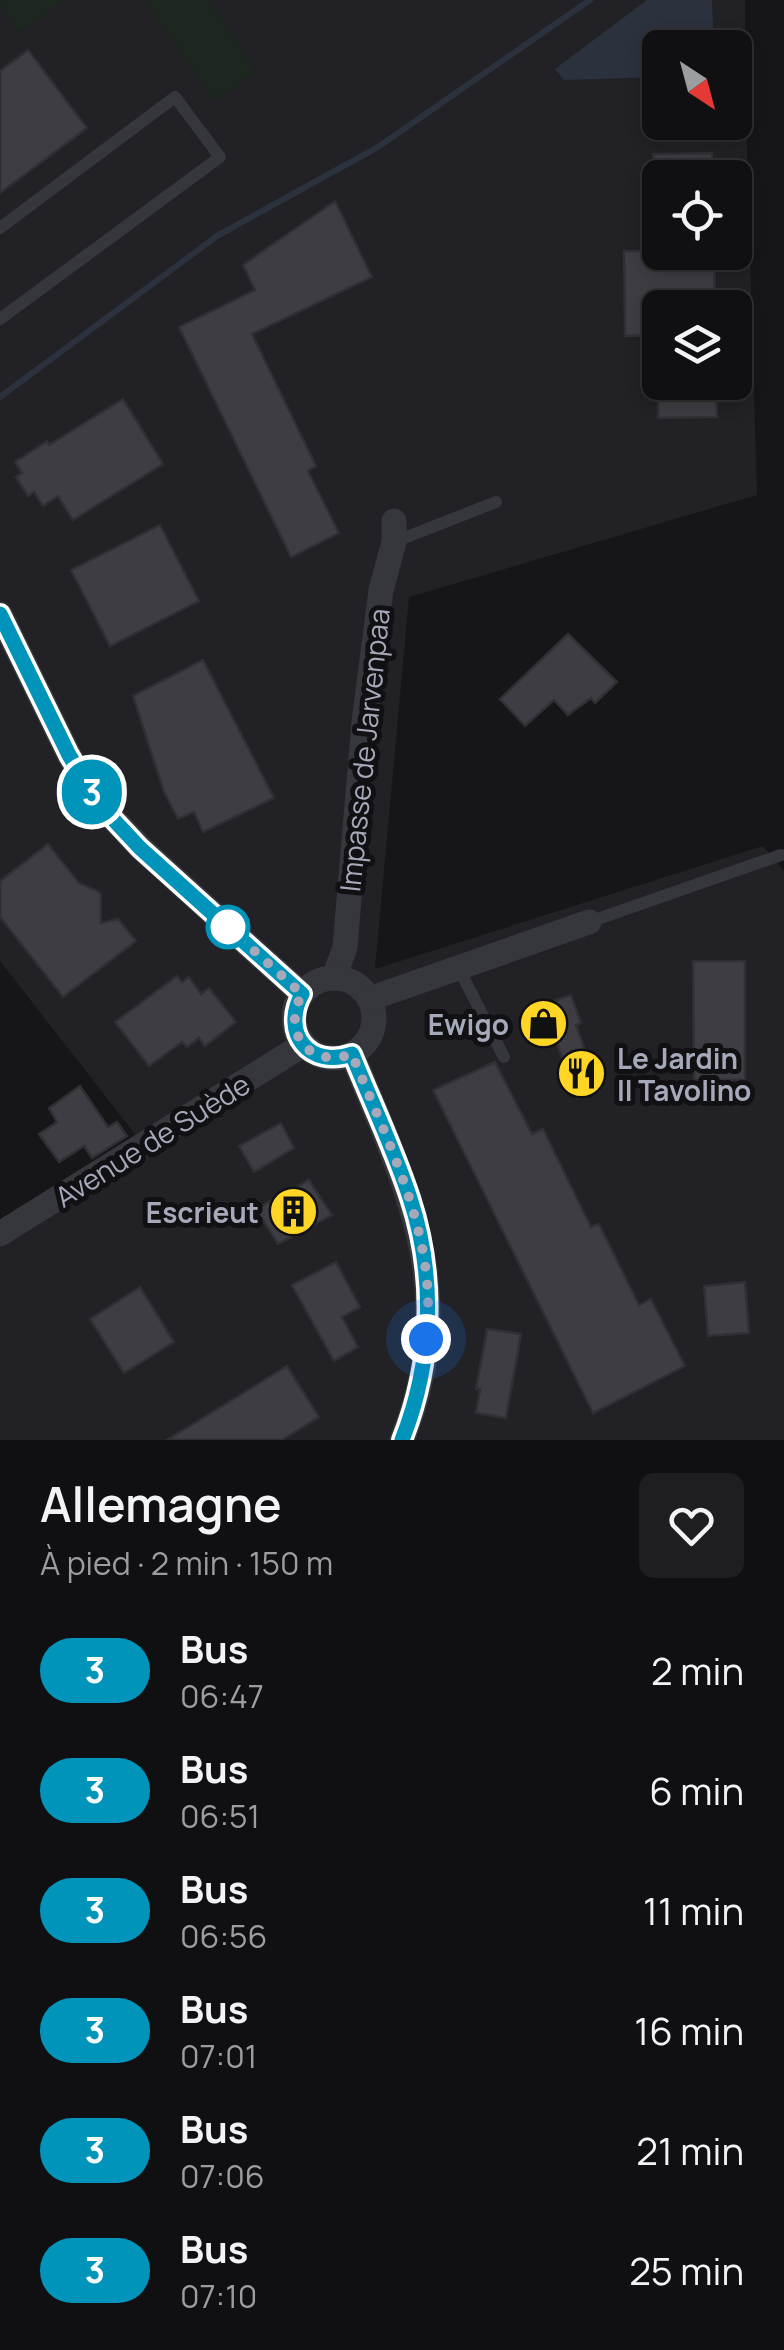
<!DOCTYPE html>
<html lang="fr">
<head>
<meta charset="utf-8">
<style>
	:root { --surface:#101012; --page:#1e1e20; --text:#f1f3f6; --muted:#9c9d9f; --line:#303032 }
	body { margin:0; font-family:Manrope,sans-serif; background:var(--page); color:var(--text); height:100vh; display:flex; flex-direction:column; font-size:38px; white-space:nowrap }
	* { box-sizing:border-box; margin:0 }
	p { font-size:32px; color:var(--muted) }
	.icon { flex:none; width:55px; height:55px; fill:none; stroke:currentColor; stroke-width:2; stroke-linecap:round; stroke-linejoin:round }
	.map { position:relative; height:1440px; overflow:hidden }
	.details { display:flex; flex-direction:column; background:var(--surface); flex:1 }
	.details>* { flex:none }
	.badge { padding:0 20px; border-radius:32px; font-size:35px; line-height:65px }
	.needle { width:65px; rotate:144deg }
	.buttons { position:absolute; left:642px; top:30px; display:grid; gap:20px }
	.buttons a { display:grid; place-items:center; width:110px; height:110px; border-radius:15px; background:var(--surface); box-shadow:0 5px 15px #0003,0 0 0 2px var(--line); font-size:50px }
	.you { position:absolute; width:50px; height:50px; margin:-25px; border:8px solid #fff; border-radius:50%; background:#1a73e8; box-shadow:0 0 0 15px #1a73e833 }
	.map>.badge { position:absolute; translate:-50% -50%; box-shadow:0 0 0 5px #fff }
	.round { display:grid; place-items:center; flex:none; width:105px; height:105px; border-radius:15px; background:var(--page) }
	.headline { display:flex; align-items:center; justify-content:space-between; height:170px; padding:0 40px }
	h1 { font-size:48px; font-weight:600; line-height:75px }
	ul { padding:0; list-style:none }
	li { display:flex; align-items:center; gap:30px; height:120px; padding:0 40px }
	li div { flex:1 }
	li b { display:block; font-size:38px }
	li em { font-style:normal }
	li .badge { min-width:110px; font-weight:700; text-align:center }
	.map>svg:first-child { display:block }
	.built { fill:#222125; fill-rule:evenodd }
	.green { fill:#1d261f }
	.water { fill:#2b323d }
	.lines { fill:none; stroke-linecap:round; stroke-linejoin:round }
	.stream { stroke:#2b323d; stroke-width:6 }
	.building { fill:#3d3d43; stroke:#302f34; stroke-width:2.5 }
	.lane { stroke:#36363d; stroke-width:12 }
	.street { stroke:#36363d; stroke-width:25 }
	.line-casing { stroke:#fff; stroke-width:22 }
	.line { stroke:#0094ba; stroke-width:15 }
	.walk { stroke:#a6a9b9; stroke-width:10; stroke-dasharray:0 18 }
	.stop-dot { fill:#fff; stroke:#0094ba; stroke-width:5 }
	.labels { text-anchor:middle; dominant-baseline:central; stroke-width:10; stroke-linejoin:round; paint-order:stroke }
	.street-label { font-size:28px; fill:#a6a9b9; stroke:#111013 }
	.poi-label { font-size:28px; font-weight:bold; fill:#a6a9b9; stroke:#111013; text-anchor:end }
</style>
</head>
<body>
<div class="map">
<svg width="784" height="1440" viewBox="0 0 784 1440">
	<rect width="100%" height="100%" fill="#161518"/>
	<!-- built -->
	<path class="built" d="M0 0H745V76L757 495 409 597 375 969 763 846 784 871V1440H0V1225L138 1138 0 961ZM660 48H735V122H660ZM660 178H735V252H660ZM660 308H735V382H660Z"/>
	<!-- green -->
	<g class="green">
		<polygon points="0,0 66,0 20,32 0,4"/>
		<polygon points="143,0 210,0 256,73 215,101"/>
	</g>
	<!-- water -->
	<polygon class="water" points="647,0 712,0 714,47 660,48 660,77 564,80 555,69"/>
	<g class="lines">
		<!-- stream -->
		<polyline class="stream" points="0,397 217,236 378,147 590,0"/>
	</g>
	<!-- building -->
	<g class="building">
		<polygon points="28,50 87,128 0,193 0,71"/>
		<polygon points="712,153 712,178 654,178 653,154"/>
		<polygon points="335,201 372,277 252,334 316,466 308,471 339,533 291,557 179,327 255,290 243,265"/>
		<polygon points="624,251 714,252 715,308 660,308 660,335 625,336"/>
		<polygon points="658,382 716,382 717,417 658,418"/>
		<polygon points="123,399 163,464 73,520 58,496 43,506 34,492 28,496 16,477 22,473 15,462 47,441 49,445"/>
		<polygon points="160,525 199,601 110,646 71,570"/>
		<polygon points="568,634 617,682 595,703 591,698 568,715 554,700 525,726 500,699"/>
		<polygon points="203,660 274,798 203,832 194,812 178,819 164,792 133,696"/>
		<polygon points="48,844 79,883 96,890 101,894 101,923 118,919 136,941 63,997 0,917 0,881"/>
		<polygon points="693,961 745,961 745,1080 694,1080"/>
		<polygon points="177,976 182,982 189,977 201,994 209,988 236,1022 205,1046 199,1038 187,1047 182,1042 149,1066 115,1022"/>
		<polygon points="571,995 581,1023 576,1025 599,1090 577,1098 553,1033 543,1037 533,1008"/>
		<polygon points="495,1062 532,1134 543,1129 591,1227 599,1224 639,1305 651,1299 685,1366 593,1413 433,1090"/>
		<polygon points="80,1086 108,1127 117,1122 127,1136 92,1158 84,1146 59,1162 39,1134 57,1122 49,1108"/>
		<polygon points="281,1123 294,1148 254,1172 239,1146"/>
		<polygon points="309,1180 332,1215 278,1244 256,1209"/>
		<polygon points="336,1262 360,1307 342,1317 358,1347 334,1361 292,1285"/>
		<polygon points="745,1282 749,1333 708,1336 704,1286"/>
		<polygon points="140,1287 174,1342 124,1373 90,1319"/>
		<polygon points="487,1329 521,1334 506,1418 476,1413 480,1389 476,1389"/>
		<polygon points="287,1366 319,1417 282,1440 167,1440"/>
	</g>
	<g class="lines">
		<!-- lane -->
		<g class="lane">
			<polyline points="0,228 175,97 220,157 0,319"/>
			<polyline points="394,542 496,502"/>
			<polyline points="589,922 781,855"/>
			<polyline points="459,969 504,1057"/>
		</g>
		<!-- street -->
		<g class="street">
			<polyline points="0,614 69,755 98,803 141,848 302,994"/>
			<polyline points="334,978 345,947 364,722 381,590 394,542 394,521"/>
			<circle cx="334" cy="1018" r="40"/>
			<polyline points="369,999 589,922"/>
			<path d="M352 1054C407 1190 462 1291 402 1440"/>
			<polyline points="0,1234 303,1045"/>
		</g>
	</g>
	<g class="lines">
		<defs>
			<path id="line" d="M0 614 69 755 98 803 140 848 302 994C281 1033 309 1069 352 1054 371 1101 394 1149 410 1198 436 1277 433 1362 402 1440"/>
		</defs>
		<!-- line casing -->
		<use href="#line" class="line-casing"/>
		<!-- line -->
		<use href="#line" class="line"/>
		<!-- walk -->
		<path class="walk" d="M228 927 302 994C281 1033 309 1069 352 1054 388 1144 439 1238 426 1339"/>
	</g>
	<!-- icons -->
	<defs>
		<symbol id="shop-disc" viewBox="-11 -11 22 22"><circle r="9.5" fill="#ffd626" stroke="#111013"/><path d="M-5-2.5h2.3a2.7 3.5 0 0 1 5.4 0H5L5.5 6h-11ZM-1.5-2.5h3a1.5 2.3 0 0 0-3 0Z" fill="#111"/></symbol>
		<symbol id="restaurant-disc" viewBox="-11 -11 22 22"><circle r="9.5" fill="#ffd626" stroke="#111013"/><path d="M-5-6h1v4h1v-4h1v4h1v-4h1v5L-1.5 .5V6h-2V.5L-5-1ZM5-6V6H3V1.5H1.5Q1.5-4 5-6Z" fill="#111"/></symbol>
		<symbol id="building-disc" viewBox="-11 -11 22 22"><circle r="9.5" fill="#ffd626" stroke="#111013"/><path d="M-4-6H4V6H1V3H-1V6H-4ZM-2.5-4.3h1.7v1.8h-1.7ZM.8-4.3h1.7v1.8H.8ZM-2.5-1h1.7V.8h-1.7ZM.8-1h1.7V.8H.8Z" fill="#111"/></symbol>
	</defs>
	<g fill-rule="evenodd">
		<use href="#shop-disc" x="516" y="996" width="55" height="55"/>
		<use href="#restaurant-disc" x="554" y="1046" width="55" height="55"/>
		<use href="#building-disc" x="266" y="1184" width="55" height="55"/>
	</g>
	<!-- markers -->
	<circle class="stop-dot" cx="228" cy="927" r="20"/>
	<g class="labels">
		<!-- street labels -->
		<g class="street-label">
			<text transform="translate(364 750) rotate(-84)">Impasse de Jarvenpaa</text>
			<text transform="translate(152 1140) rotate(-32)">Avenue de Suède</text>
		</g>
		<!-- poi labels -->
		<g class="poi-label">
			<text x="509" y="1024">Ewigo</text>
			<text x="617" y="1058" text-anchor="start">Le Jardin<tspan x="617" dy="32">Il Tavolino</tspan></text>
			<text x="259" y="1212">Escrieut</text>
		</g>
	</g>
</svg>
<div class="buttons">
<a><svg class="needle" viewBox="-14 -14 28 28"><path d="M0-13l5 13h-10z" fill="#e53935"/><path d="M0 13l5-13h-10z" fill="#9c9d9f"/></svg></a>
<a><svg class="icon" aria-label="locate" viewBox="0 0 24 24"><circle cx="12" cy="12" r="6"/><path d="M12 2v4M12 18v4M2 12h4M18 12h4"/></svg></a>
<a><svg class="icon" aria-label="layers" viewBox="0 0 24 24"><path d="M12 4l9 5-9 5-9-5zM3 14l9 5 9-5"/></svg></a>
</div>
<div class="you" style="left:426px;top:1339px"></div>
<b class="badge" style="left:92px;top:792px;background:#0094ba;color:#fff">3</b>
</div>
<section class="details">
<div class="headline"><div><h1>Allemagne</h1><p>À pied · 2 min · 150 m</p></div><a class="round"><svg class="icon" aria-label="heart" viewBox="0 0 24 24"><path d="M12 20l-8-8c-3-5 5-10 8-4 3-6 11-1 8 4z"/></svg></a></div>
<ul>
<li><span class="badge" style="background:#0094ba;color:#fff">3</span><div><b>Bus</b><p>06:47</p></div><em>2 min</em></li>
<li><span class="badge" style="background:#0094ba;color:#fff">3</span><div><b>Bus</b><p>06:51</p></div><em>6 min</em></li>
<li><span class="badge" style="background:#0094ba;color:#fff">3</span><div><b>Bus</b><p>06:56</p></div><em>11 min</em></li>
<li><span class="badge" style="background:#0094ba;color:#fff">3</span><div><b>Bus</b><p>07:01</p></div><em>16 min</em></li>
<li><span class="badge" style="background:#0094ba;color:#fff">3</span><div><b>Bus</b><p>07:06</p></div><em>21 min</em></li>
<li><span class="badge" style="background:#0094ba;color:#fff">3</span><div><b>Bus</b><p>07:10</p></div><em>25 min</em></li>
</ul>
</section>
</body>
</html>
